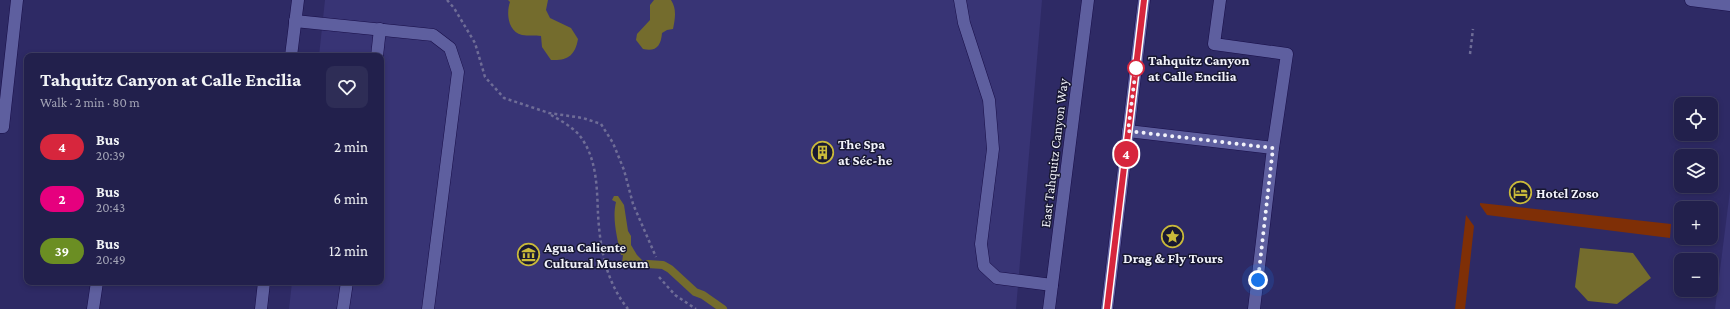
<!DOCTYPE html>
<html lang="en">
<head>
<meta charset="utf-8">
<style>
	:root { --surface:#22204c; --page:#2e2d56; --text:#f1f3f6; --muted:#a2a3b5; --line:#3f3e64 }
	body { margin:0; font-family:"Crimson Pro",serif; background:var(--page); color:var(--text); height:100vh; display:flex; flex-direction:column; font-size:15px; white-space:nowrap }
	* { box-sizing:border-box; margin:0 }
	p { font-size:13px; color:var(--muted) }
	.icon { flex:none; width:22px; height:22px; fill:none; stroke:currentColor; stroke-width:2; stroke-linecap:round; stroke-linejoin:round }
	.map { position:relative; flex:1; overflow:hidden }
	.sheet { position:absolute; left:24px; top:53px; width:360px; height:232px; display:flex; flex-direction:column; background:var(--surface); border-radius:8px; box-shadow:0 2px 6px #0003,0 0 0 1px var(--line) }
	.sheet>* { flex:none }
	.badge { padding:0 8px; border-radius:13px; font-size:14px; line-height:26px }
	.controls { position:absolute; left:1674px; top:97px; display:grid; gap:8px }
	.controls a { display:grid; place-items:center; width:44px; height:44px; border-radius:8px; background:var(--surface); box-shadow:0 2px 6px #0003,0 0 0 1px var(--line); font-size:20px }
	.you { position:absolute; width:20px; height:20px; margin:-10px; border:3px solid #fff; border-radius:50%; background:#1a73e8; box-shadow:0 0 0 6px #1a73e833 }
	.map>.badge { position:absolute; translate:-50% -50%; box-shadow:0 0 0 2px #fff }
	.round { display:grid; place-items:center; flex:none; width:42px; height:42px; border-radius:8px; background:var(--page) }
	.headline { display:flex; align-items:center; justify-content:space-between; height:68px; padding:0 16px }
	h1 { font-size:19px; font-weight:700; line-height:30px }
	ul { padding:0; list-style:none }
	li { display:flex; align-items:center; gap:12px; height:52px; padding:0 16px }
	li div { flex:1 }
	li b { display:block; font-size:15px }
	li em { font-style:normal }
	li .badge { min-width:44px; font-weight:700; text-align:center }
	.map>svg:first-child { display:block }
	.built { fill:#383475 }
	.green { fill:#7f2f06 }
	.water { fill:#746c2d }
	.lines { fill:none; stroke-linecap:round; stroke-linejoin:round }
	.stream { stroke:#746c2d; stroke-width:8 }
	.lane-casing { stroke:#180e48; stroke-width:13 }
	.street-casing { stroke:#180e48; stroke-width:13 }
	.secondary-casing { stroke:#180e48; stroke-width:13 }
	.path { stroke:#6f6d97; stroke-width:2.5; stroke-dasharray:3 3; stroke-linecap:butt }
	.lane { stroke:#5e5f9f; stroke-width:12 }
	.street { stroke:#5e5f9f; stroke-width:12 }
	.secondary { stroke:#5e5f9f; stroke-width:12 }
	.line-casing { stroke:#fff; stroke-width:9 }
	.line { stroke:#d7263d; stroke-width:6 }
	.walk { stroke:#f1f2fa; stroke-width:4; stroke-dasharray:0 7.2 }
	.stop-dot { fill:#fff; stroke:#d7263d; stroke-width:2 }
	.labels { text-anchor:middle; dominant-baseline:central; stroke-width:3; stroke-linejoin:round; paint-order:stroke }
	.stop-label { font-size:14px; font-weight:bold; fill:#f1f2fa; stroke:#181832; text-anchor:start }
	.poi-label { font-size:14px; font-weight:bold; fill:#f1f2fa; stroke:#181832; text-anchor:start }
	.street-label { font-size:14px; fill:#f1f2fa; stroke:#181832 }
</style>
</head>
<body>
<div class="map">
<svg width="1730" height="309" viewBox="0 0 1730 309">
	<rect width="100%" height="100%" fill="#2e2a65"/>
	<!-- built -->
	<g class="built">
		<polygon points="325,0 1042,0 1016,309 289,309 292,282 381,282 381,56 319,56"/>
		<polygon points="1730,191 1730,309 1715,309"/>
	</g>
	<!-- green -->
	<g class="green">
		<polygon points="1480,203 1671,224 1670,238 1487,215 1480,205"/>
		<polygon points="1466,215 1474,226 1465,309 1455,309"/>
	</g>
	<!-- water -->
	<g class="water">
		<path d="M508 0H548L546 10 550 18 571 28 578 39C575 56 567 61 551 60L542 47 541 36C535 35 528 36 522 35 508 32 506 13 510 2Z"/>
		<path d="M654 0H671C677 9 675 19 673 29L667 30 662 33C661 46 656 52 643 49L636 40 637 34 650 20V5Z"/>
		<path d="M614 196H618L624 205 628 231 631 236V245L637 255 643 261 648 262V266L629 268 622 263 623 255H621C617 238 612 218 616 202L612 200Z"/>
		<polygon points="1580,248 1633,253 1651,278 1617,304 1588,301 1575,287"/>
	</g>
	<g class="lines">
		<!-- stream -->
		<polyline class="stream" points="648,264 663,265 670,269 695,292 703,295 723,309"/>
		<defs>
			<g id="lane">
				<polyline points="960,0 964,23 989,100 993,149 981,244 984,266 997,278 1052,285"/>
				<polyline points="1220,0 1214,44 1287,54 1273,148"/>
				<polyline points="295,21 433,35 450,48 458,72 428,309"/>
				<polyline points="377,56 380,29"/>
				<polyline points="0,127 3,127 17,0"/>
				<polyline points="1128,131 1273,148 1254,309"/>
				<polyline points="93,309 97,282"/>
				<polyline points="343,309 347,282"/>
			</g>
			<g id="street">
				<polyline points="1691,0 1730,5"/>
				<polyline points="291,56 298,0"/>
				<polyline points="261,309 264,282"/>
			</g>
			<g id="secondary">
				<polyline points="1049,309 1088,0"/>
				<polyline points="1107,309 1144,0"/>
			</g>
		</defs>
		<!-- lane casing -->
		<use href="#lane" class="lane-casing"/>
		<!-- street casing -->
		<use href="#street" class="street-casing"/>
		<!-- secondary casing -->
		<use href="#secondary" class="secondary-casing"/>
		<!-- path -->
		<g class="path">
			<polyline points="447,0 454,8 475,43 485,77 504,98 549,113 583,118 601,124 613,143 624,170 633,204 656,257"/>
			<polyline points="1470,54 1473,29"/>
			<path d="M551 115C563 122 577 129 584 142 597 163 597 190 598 214 600 248 606 282 628 309"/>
			<polyline points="659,277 675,295 696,309"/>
		</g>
		<!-- lane -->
		<use href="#lane" class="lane"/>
		<!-- street -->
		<use href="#street" class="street"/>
		<!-- secondary -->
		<use href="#secondary" class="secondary"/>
	</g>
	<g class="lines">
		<defs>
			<polyline id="line" points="1107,309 1144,0"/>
		</defs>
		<!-- line casing -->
		<use href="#line" class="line-casing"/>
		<!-- line -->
		<use href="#line" class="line"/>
		<!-- walk -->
		<polyline class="walk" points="1136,68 1128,131 1273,148 1258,280"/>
	</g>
	<!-- icons -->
	<defs>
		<symbol id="building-ring" viewBox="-11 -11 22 22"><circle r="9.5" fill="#181832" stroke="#caba3a" stroke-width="1.5"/><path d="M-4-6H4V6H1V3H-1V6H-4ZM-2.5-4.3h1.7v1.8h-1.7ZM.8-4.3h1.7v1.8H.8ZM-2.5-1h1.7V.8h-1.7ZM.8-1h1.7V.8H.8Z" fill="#caba3a"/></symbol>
		<symbol id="hotel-ring" viewBox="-11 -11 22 22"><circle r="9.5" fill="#181832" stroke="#caba3a" stroke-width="1.5"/><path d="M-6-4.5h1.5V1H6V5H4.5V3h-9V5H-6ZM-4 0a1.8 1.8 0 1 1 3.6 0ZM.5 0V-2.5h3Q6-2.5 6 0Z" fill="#caba3a"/></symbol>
		<symbol id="sight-ring" viewBox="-11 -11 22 22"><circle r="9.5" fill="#181832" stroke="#caba3a" stroke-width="1.5"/><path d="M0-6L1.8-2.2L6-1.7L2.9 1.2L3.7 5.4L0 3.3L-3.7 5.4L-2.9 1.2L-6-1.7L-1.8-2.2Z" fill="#caba3a"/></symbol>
		<symbol id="museum-ring" viewBox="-11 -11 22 22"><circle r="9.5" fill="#181832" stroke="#caba3a" stroke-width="1.5"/><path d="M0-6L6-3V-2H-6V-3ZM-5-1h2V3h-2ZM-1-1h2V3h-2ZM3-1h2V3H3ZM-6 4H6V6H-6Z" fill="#caba3a"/></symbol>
	</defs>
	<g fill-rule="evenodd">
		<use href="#building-ring" x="810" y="140" width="25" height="25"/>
		<use href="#hotel-ring" x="1508" y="180" width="25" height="25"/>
		<use href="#sight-ring" x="1160" y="224" width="25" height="25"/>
		<use href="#museum-ring" x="516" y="242" width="25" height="25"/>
	</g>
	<!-- markers -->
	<circle class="stop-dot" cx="1136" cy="68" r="8"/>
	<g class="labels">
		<!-- stop labels -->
		<g class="stop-label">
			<text x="1148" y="60">Tahquitz Canyon<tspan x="1148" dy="16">at Calle Encilia</tspan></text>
		</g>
		<!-- poi labels -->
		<g class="poi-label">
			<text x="838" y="144">The Spa<tspan x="838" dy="16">at Séc-he</tspan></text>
			<text x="1536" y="193">Hotel Zoso</text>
			<text x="544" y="247">Agua Caliente<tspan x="544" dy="16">Cultural Museum</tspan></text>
			<text x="1173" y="258" text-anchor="middle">Drag &amp; Fly Tours</text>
		</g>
		<!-- street labels -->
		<g class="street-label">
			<text transform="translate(1054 153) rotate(-83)">East Tahquitz Canyon Way</text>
		</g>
	</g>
</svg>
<div class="controls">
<a><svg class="icon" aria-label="locate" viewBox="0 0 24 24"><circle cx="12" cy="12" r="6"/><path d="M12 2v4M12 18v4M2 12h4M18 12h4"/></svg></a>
<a><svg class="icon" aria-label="layers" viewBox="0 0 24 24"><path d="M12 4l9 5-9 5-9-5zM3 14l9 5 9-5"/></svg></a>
<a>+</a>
<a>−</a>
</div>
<div class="you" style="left:1258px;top:280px"></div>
<b class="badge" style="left:1126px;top:154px;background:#d7263d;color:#fff">4</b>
<section class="sheet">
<div class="headline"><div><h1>Tahquitz Canyon at Calle Encilia</h1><p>Walk · 2 min · 80 m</p></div><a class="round"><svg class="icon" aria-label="heart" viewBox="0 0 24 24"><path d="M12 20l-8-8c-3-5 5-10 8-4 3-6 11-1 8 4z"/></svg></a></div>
<ul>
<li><span class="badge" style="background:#d7263d;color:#fff">4</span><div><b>Bus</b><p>20:39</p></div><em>2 min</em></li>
<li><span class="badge" style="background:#e6007e;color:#fff">2</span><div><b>Bus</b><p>20:43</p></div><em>6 min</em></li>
<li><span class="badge" style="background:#6b8e23;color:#fff">39</span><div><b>Bus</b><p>20:49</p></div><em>12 min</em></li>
</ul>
</section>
</div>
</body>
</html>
